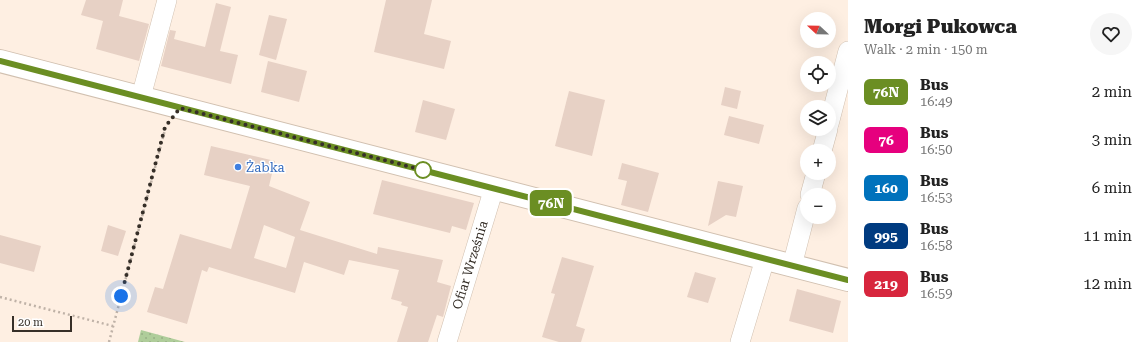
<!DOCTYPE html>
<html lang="en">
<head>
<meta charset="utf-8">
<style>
	:root { --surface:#fff; --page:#f6f6f6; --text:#222; --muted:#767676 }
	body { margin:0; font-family:"Roboto Serif",serif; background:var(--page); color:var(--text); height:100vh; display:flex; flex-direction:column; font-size:15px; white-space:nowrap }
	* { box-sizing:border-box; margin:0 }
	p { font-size:13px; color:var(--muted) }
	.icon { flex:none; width:22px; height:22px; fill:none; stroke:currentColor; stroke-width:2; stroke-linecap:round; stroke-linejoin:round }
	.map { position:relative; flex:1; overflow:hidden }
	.sheet { display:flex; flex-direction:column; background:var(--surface); width:300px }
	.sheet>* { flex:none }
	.badge { padding:0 8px; border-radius:6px; font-size:14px; line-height:26px }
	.needle { width:26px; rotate:292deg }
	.controls { position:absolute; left:800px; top:12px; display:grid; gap:8px }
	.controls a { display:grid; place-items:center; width:36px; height:36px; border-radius:50%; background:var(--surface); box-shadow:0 4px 16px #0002; font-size:20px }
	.scale { position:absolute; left:12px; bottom:10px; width:60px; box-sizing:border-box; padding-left:4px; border:2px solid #362f28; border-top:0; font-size:11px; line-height:14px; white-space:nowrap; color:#362f28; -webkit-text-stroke:3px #fff; paint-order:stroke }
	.you { position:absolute; width:20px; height:20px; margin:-10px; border:3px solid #fff; border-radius:50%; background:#1a73e8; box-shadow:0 0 0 6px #1a73e833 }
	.map>.badge { position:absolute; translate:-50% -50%; box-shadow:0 0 0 2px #fff }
	.round { display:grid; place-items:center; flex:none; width:42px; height:42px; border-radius:21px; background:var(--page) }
	.head { display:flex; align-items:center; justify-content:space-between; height:68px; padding:0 16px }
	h1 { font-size:19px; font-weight:800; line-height:30px }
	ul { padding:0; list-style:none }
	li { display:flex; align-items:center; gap:12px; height:48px; padding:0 16px }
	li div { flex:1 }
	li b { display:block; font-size:15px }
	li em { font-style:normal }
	li .badge { min-width:44px; font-weight:700; text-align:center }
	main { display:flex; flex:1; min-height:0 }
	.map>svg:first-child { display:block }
	.grass { fill:url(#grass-dots) }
	.building { fill:#e7d1c5; fill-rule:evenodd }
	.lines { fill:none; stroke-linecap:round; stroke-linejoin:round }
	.minor-casing { stroke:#d1c0b0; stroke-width:20 }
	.tertiary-casing { stroke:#d1c0b0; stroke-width:24 }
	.path { stroke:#bfb2a7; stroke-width:2.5; stroke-dasharray:2 3; stroke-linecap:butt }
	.minor { stroke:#fff; stroke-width:19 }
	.tertiary { stroke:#fff; stroke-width:22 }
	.line-casing { stroke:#fff; stroke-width:9 }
	.line { stroke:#6b8e23; stroke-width:6 }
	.walk { stroke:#362f28; stroke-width:4; stroke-dasharray:0 7.2 }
	.shop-dot { fill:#3f7fe0; stroke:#fff; stroke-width:1.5 }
	.stop-dot { fill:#fff; stroke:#6b8e23; stroke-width:2 }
	.labels { text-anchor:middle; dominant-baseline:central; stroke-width:3; stroke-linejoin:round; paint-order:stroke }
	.shop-label { font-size:13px; fill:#366cbe; stroke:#fff; text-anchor:start }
	.street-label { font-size:13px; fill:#362f28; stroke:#fff }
</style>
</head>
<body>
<main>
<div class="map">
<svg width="848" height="342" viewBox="0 0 848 342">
	<defs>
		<pattern id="grass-dots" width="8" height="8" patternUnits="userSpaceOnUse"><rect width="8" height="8" fill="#afcd9a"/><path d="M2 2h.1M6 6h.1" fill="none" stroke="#97b085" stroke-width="1.8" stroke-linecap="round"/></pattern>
	</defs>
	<rect width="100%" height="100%" fill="#feefe2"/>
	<!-- grass -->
	<polygon class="grass" points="141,330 185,342 138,342"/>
	<!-- building -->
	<g class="building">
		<polygon points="86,0 123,0 119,16 149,24 139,61 96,49 103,21 81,15"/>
		<polygon points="386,0 432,0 424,34 451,41 444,69 374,52"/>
		<polygon points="216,3 231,7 220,51 238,55 231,84 161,66 170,30 176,31 174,39 205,47"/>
		<polygon points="269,15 287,19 276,60 259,55"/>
		<polygon points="268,61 307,71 299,102 261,92"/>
		<polygon points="725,87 741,91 737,109 721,105"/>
		<polygon points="569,91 605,100 592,156 555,146"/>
		<polygon points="423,100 455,109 446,140 415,132"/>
		<polygon points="729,116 764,125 759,144 724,135"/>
		<path d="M211 146 275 161 269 186 310 202 300 230 377 254 378 247 443 260 437 282 451 286 443 317 437 315 428 342H397L408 307 401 305 402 302 391 299 399 270 349 260 344 275 304 262 295 293 209 267 207 272 202 270 187 324 147 312 155 287 163 289 180 234 231 249 250 186 204 175ZM264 225 295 237 286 268 254 258Z"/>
		<polygon points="622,163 659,173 648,212 621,205 627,181 618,179"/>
		<polygon points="382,180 474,203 466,230 452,226 450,233 373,214"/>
		<polygon points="718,181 743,186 736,217 726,215 708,226"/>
		<polygon points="108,225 126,231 118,256 101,251"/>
		<polygon points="0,235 41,246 34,272 0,263"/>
		<polygon points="562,257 594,266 576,326 585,329 581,342 559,342 542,337 555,294 551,293"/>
		<polygon points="695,272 716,278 708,303 687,297"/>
		<polygon points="797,289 841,301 833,333 789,321"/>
	</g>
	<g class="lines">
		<defs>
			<g id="minor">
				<polyline points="141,97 167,0"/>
				<polyline points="829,124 848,51"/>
				<polyline points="822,151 828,129"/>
				<polyline points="810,195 816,173"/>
				<polyline points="792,266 807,208"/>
				<polyline points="447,342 494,188"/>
				<polyline points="740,342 765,259"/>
			</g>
			<polyline id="tertiary" points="0,61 848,280"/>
		</defs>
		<!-- minor casing -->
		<use href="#minor" class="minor-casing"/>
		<!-- tertiary casing -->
		<use href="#tertiary" class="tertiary-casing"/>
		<!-- path -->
		<g class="path">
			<polyline points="0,297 113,326"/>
			<polyline points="109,342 166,126"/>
		</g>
		<!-- minor -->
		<use href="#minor" class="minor"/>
		<!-- tertiary -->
		<use href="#tertiary" class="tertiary"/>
	</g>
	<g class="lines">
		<defs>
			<polyline id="line" points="0,61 848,280"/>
		</defs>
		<!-- line casing -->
		<use href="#line" class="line-casing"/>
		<!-- line -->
		<use href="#line" class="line"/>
		<!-- walk -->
		<polyline class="walk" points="121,296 165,127 180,108 423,170"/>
	</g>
	<!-- markers -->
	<circle class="shop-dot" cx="238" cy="167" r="4"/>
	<circle class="stop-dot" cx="423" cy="170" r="8"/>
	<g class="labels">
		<!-- shop labels -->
		<g class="shop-label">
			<text x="246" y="167">Żabka</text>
		</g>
		<!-- street labels -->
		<g class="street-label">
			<text transform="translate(470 265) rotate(-73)">Ofiar Września</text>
		</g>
	</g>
</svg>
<div class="controls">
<a><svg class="needle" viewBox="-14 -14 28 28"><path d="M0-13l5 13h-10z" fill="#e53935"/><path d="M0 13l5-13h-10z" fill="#767676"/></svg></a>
<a><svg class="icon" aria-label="locate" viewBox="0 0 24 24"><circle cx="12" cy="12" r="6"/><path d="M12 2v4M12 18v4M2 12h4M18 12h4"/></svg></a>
<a><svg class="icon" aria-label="layers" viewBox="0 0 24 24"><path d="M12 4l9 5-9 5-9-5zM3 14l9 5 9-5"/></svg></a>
<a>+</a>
<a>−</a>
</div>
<div class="scale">20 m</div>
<div class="you" style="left:121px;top:296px"></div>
<b class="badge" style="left:551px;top:203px;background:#6b8e23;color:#fff">76N</b>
</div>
<section class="sheet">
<div class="head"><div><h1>Morgi Pukowca</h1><p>Walk · 2 min · 150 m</p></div><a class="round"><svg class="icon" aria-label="heart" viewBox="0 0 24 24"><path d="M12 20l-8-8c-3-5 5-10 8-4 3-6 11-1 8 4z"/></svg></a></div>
<ul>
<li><span class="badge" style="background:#6b8e23;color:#fff">76N</span><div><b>Bus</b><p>16:49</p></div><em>2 min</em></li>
<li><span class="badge" style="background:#e6007e;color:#fff">76</span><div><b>Bus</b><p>16:50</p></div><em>3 min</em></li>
<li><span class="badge" style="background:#0072bc;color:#fff">160</span><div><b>Bus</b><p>16:53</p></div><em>6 min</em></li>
<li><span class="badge" style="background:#003b80;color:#fff">995</span><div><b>Bus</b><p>16:58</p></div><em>11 min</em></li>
<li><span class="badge" style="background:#d7263d;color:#fff">219</span><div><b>Bus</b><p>16:59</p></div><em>12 min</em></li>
</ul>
</section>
</main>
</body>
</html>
